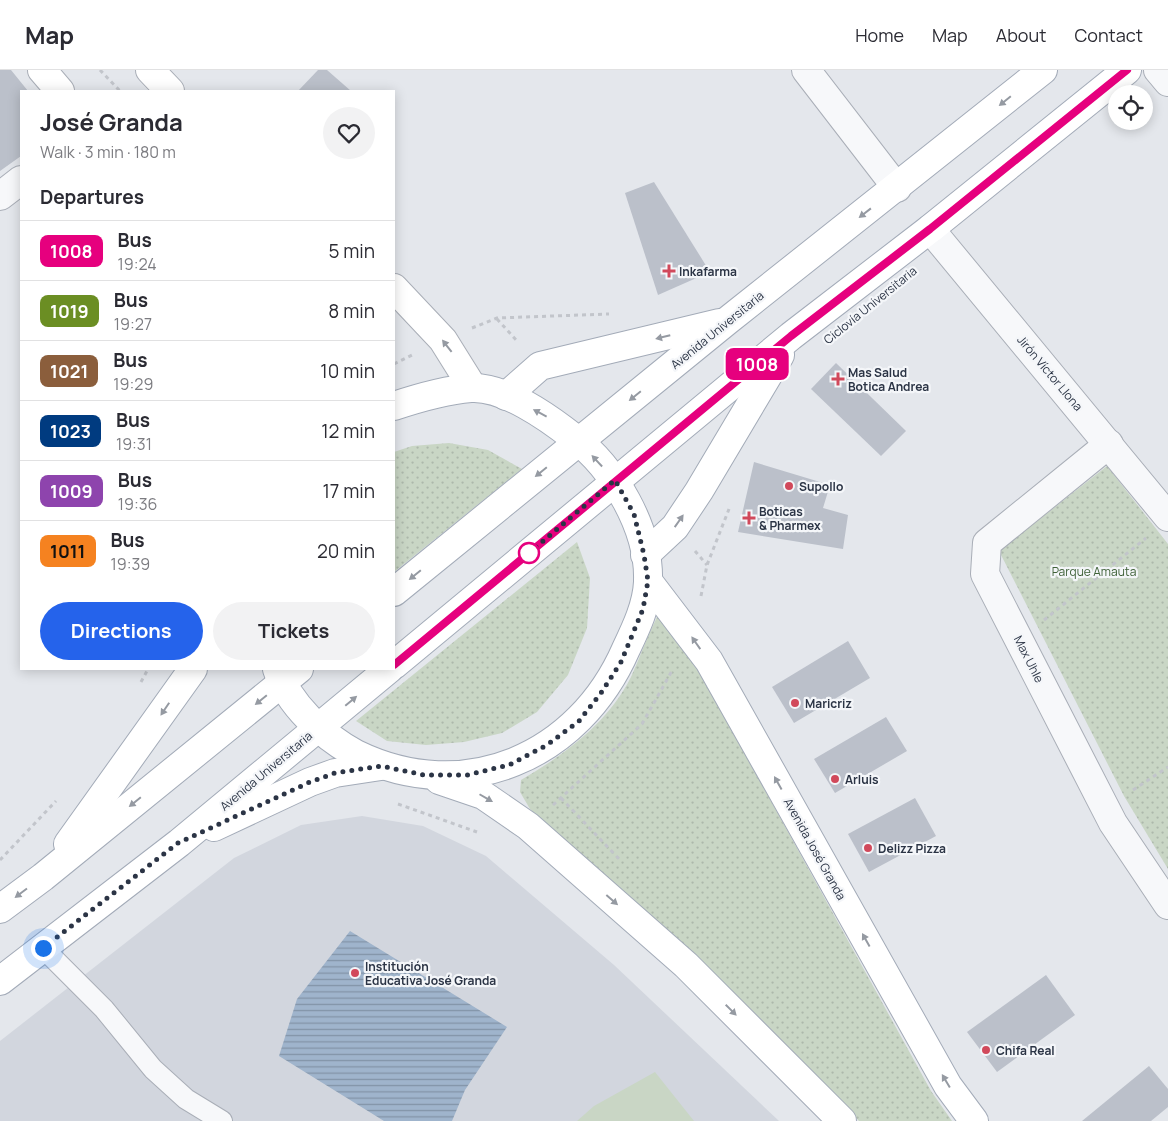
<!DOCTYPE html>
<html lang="en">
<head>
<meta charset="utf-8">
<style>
	:root { --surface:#fff; --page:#f2f2f3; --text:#2b2b33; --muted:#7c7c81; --line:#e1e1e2; --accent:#2563eb }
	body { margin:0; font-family:Manrope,sans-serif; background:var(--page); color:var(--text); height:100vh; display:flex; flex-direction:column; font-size:19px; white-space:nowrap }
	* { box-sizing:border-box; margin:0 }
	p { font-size:16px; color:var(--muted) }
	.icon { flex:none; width:28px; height:28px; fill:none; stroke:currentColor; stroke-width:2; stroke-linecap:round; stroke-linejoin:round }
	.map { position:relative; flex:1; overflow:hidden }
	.panel { position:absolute; left:20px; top:20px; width:375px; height:580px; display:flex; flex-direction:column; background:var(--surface); border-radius:0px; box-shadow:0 2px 12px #0003 }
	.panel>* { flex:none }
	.badge { padding:0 10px; border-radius:8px; font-size:18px; line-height:32px }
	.fabs { position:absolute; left:1108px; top:15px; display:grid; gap:10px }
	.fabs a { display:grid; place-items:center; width:45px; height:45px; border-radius:50%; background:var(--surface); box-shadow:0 2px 12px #0003; font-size:25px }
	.you { position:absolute; width:25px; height:25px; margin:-12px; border:4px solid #fff; border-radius:50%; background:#1a73e8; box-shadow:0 0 0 8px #1a73e833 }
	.map>.badge { position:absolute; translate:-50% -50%; box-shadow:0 0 0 2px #fff }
	h2 { padding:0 20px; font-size:19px; line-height:45px }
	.round { display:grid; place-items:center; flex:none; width:52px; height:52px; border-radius:26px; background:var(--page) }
	.summary { display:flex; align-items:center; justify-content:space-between; height:85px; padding:0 20px }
	h1 { font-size:24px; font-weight:700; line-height:38px }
	.button { display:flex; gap:10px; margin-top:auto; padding:10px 20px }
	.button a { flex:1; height:58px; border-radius:30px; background:var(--accent); color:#fff; font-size:20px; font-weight:700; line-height:58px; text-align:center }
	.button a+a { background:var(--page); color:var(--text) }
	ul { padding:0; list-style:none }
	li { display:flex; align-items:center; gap:15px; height:60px; padding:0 20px; border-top:1px solid var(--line) }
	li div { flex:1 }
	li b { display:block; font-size:19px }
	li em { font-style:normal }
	li .badge { min-width:55px; font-weight:700; text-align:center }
	header { display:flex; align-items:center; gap:30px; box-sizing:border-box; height:70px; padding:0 25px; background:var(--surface); border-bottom:1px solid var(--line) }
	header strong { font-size:24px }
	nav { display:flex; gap:28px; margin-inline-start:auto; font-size:18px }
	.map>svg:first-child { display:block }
	.built { fill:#d2d6de }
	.grass { fill:url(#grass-dots) }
	.garden { fill:#c9d6c5 }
	.water { fill:url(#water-rules) }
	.building { fill:#bbc0ca }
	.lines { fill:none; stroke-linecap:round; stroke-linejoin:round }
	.lane-casing { stroke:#a9aeb7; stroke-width:22 }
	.street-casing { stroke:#a9aeb7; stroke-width:30 }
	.secondary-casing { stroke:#a9aeb7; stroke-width:30 }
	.primary-casing { stroke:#a3abb8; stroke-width:30 }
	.path { stroke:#c2c5cb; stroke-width:3; stroke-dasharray:4 4; stroke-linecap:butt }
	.lane { stroke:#f7f8fa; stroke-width:20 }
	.street { stroke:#f7f8fa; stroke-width:28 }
	.secondary { stroke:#fff; stroke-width:28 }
	.primary { stroke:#fff; stroke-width:28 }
	.oneway { fill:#959aa2 }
	.line-casing { stroke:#fff; stroke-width:11 }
	.line { stroke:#e6007e; stroke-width:8 }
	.walk { stroke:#2b3445; stroke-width:5; stroke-dasharray:0 9 }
	.poi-dot { fill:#d1495b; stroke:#f4f6f9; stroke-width:2 }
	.stop-dot { fill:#fff; stroke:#e6007e; stroke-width:2.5 }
	.labels { text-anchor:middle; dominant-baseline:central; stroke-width:4.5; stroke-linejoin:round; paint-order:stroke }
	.poi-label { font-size:12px; font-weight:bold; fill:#2b3445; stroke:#f4f6f9; text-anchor:start }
	.street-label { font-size:12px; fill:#2b3445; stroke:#f4f6f9 }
	.park-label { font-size:12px; fill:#3f6138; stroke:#f4f6f9 }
</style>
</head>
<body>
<header>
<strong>Map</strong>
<nav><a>Home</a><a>Map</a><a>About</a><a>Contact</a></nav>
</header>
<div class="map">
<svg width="1168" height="1051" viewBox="0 0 1168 1051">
	<defs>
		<pattern id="grass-dots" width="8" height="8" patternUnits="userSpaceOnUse" patternTransform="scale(1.25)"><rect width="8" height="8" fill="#c9d6c5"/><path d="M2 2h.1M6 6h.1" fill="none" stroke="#adb8ab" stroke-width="1.8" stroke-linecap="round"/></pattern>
		<pattern id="water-rules" width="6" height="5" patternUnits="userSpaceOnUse" patternTransform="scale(1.25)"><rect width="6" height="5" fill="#9fb4cc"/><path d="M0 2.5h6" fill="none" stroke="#8293a7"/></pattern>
	</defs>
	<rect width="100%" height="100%" fill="#e4e7ec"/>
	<!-- built -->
	<polygon class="built" points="362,746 423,756 486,786 614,895 779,1051 0,1051 0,971 234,788 301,755"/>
	<!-- grass -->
	<g class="grass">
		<polygon points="449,373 488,380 522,399 394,502 394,382 412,376"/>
		<polygon points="1107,396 1168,474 1168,799 1124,726 999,481"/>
		<polygon points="577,472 590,508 587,558 568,605 537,642 502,663 464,672 426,675 387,671 356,651"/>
		<path d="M657 547 663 549 686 577 931 1021 952 1051H859L789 978 530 739 520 722 521 710C564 685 608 653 631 607 640 587 647 567 657 547Z"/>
	</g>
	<!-- garden -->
	<polygon class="garden" points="655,1002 694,1051 577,1051 594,1036"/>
	<!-- water -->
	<polygon class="water" points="350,861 507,957 465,1020 452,1051 384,1051 279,986 297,929"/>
	<!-- building -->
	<g class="building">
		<polygon points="0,0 11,0 28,21 21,21 21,86 0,101"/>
		<polygon points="318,0 327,0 351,21 298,21"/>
		<polygon points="654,112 710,202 658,225 625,123"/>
		<polygon points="836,293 906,361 881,386 811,319"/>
		<polygon points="754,392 830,415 823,438 848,445 843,479 738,462"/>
		<polygon points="848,571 870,608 794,653 772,617"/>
		<polygon points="886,647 907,681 835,723 814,689"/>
		<polygon points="915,728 936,766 869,802 848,764"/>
		<polygon points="1046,905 1075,945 997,1002 967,962"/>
		<polygon points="1149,996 1168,1019 1168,1037 1151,1051 1082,1051"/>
	</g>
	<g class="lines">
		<defs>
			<polyline id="lane" points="43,878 104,939 153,999 186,1029 222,1051"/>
			<g id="street">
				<polyline points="806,0 897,118"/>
				<polyline points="1158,0 1168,12"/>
				<polyline points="0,126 21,110"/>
				<polyline points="930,159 1168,447"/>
				<polyline points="1109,374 987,473 985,504 1113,753 1168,835"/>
			</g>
			<g id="secondary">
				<polyline points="42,0 60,21"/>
				<polyline points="150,0 170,21"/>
				<polyline points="394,218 443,270 473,318"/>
			</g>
			<g id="primary">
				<polyline points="506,326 540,296 719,253"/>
				<polyline points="645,485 675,457 699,421 780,285"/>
				<polyline points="648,511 709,591 948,1016 974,1051"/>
				<polyline points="394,522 727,251 1043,0"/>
				<polyline points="394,595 791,266 930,159 1127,0"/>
				<path d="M277 599C288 634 324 667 356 684 465 737 579 687 626 579 636 558 647 535 648 512 650 459 614 398 573 367 549 348 504 316 471 318 446 320 418 328 394 336"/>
				<polyline points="439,710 483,725 528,756 686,895 842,1051"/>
				<polyline points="214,757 310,712 335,703 381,696"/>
				<polyline points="68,774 193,599"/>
				<polyline points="0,839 43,807 299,599"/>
				<polyline points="0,911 179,773 389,599"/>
			</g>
		</defs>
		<!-- lane casing -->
		<use href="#lane" class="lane-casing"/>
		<!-- street casing -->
		<use href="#street" class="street-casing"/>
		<!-- secondary casing -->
		<use href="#secondary" class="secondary-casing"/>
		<!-- primary casing -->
		<use href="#primary" class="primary-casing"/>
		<!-- path -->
		<g class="path">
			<polyline points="100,0 120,21"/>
			<polyline points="497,249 518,272"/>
			<polyline points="472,258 497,248 609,244"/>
			<polyline points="394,294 412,285"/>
			<polyline points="695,481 707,495"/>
			<polyline points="701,526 707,495 729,439"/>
			<polyline points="1044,550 1146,468"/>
			<polyline points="141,612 148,599"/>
			<polyline points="1133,720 1168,697"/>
			<polyline points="561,728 621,791"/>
			<polyline points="398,734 477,762"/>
			<polyline points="553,735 642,654 673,599"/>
			<polyline points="0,790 56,731"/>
		</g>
		<!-- lane -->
		<use href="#lane" class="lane"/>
		<!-- street -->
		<use href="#street" class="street"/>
		<!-- secondary -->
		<use href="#secondary" class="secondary"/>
		<!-- primary -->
		<use href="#primary" class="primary"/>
	</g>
	<!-- one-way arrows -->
	<defs><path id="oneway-solid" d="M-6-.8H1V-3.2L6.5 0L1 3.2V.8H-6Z" transform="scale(1.25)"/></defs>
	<g class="oneway">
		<use href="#oneway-solid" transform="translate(1005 31) rotate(141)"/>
		<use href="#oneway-solid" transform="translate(865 143) rotate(142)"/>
		<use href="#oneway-solid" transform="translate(663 267) rotate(166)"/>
		<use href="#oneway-solid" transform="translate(447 276) rotate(-128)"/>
		<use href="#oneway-solid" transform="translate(635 326) rotate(141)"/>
		<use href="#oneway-solid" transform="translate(540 343) rotate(-152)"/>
		<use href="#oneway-solid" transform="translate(597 391) rotate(-133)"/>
		<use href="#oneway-solid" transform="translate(541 402) rotate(141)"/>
		<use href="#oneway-solid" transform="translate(679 451) rotate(-55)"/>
		<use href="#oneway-solid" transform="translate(415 505) rotate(141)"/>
		<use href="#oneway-solid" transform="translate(696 573) rotate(-125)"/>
		<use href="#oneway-solid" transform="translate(261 630) rotate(141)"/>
		<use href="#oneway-solid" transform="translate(351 631) rotate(-40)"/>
		<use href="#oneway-solid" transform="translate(165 639) rotate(124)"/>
		<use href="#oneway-solid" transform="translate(778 713) rotate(-119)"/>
		<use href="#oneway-solid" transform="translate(486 728) rotate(30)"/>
		<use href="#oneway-solid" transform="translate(135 732) rotate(141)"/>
		<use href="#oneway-solid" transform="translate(21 823) rotate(143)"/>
		<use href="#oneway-solid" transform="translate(612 830) rotate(41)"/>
		<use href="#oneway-solid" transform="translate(866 870) rotate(-119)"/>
		<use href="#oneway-solid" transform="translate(731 940) rotate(45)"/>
		<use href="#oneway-solid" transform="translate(946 1011) rotate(-121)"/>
	</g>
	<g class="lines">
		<defs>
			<polyline id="line" points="394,595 791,266 930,159 1127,0"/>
		</defs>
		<!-- line casing -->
		<use href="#line" class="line-casing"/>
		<!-- line -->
		<use href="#line" class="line"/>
		<!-- walk -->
		<polyline class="walk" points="43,878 178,773 310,712 335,703 381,696 424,705 467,705 509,695 547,675 579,651 601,623 621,592 643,539 648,511 644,485 634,444 615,410 529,483"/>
	</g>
	<!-- markers -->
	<g class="poi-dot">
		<path d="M666.5 193.5h5v5h5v5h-5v5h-5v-5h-5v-5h5z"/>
		<path d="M835.5 301.5h5v5h5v5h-5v5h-5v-5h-5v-5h5z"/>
		<circle cx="789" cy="416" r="5"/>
		<path d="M746.5 440.5h5v5h5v5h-5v5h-5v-5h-5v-5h5z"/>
		<circle cx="795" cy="633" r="5"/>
		<circle cx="835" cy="709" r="5"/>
		<circle cx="868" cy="778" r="5"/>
		<circle cx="355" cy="903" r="5"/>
		<circle cx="986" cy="980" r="5"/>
	</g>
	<circle class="stop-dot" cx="529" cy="483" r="10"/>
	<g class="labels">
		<!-- poi labels -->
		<g class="poi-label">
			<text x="679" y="201">Inkafarma</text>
			<text x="848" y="302">Mas Salud<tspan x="848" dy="14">Botica Andrea</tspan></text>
			<text x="799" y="416">Supollo</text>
			<text x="759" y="441">Boticas<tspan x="759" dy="14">&amp; Pharmex</tspan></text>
			<text x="805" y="633">Maricriz</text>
			<text x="845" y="709">Arluis</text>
			<text x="878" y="778">Delizz Pizza</text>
			<text x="365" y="896">Institución<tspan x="365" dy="14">Educativa José Granda</tspan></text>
			<text x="996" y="980">Chifa Real</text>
		</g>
		<!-- street labels -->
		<g class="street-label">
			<text transform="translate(870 235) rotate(-39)">Ciclovía Universitaria</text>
			<text transform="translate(717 260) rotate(-39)">Avenida Universitaria</text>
			<text transform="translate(1050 303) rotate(50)">Jirón Víctor Llona</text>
			<text transform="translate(1029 589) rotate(63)">Max Uhle</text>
			<text transform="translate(266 701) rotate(-40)">Avenida Universitaria</text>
			<text transform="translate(815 779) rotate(61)">Avenida José Granda</text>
		</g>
		<!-- park labels -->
		<g class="park-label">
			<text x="1094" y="501">Parque Amauta</text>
		</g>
	</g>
</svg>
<div class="fabs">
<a><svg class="icon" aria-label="locate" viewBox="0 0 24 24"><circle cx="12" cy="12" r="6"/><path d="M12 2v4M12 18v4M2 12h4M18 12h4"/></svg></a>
</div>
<div class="you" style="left:43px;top:878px"></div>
<b class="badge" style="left:757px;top:294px;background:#e6007e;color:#fff">1008</b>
<section class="panel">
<div class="summary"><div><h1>José Granda</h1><p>Walk · 3 min · 180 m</p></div><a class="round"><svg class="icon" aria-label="heart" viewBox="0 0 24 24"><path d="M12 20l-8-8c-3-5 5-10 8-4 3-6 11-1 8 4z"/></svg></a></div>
<h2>Departures</h2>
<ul>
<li><span class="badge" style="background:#e6007e;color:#fff">1008</span><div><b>Bus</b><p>19:24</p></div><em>5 min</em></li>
<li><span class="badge" style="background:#6b8e23;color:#fff">1019</span><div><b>Bus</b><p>19:27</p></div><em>8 min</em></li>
<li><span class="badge" style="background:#8b5e3c;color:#fff">1021</span><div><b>Bus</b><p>19:29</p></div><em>10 min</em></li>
<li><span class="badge" style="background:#003b80;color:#fff">1023</span><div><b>Bus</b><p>19:31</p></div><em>12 min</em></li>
<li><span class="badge" style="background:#8e44ad;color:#fff">1009</span><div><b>Bus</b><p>19:36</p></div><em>17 min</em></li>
<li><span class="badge" style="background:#f58220;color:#111">1011</span><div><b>Bus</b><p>19:39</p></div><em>20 min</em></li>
</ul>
<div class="button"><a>Directions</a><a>Tickets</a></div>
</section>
</div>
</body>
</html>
